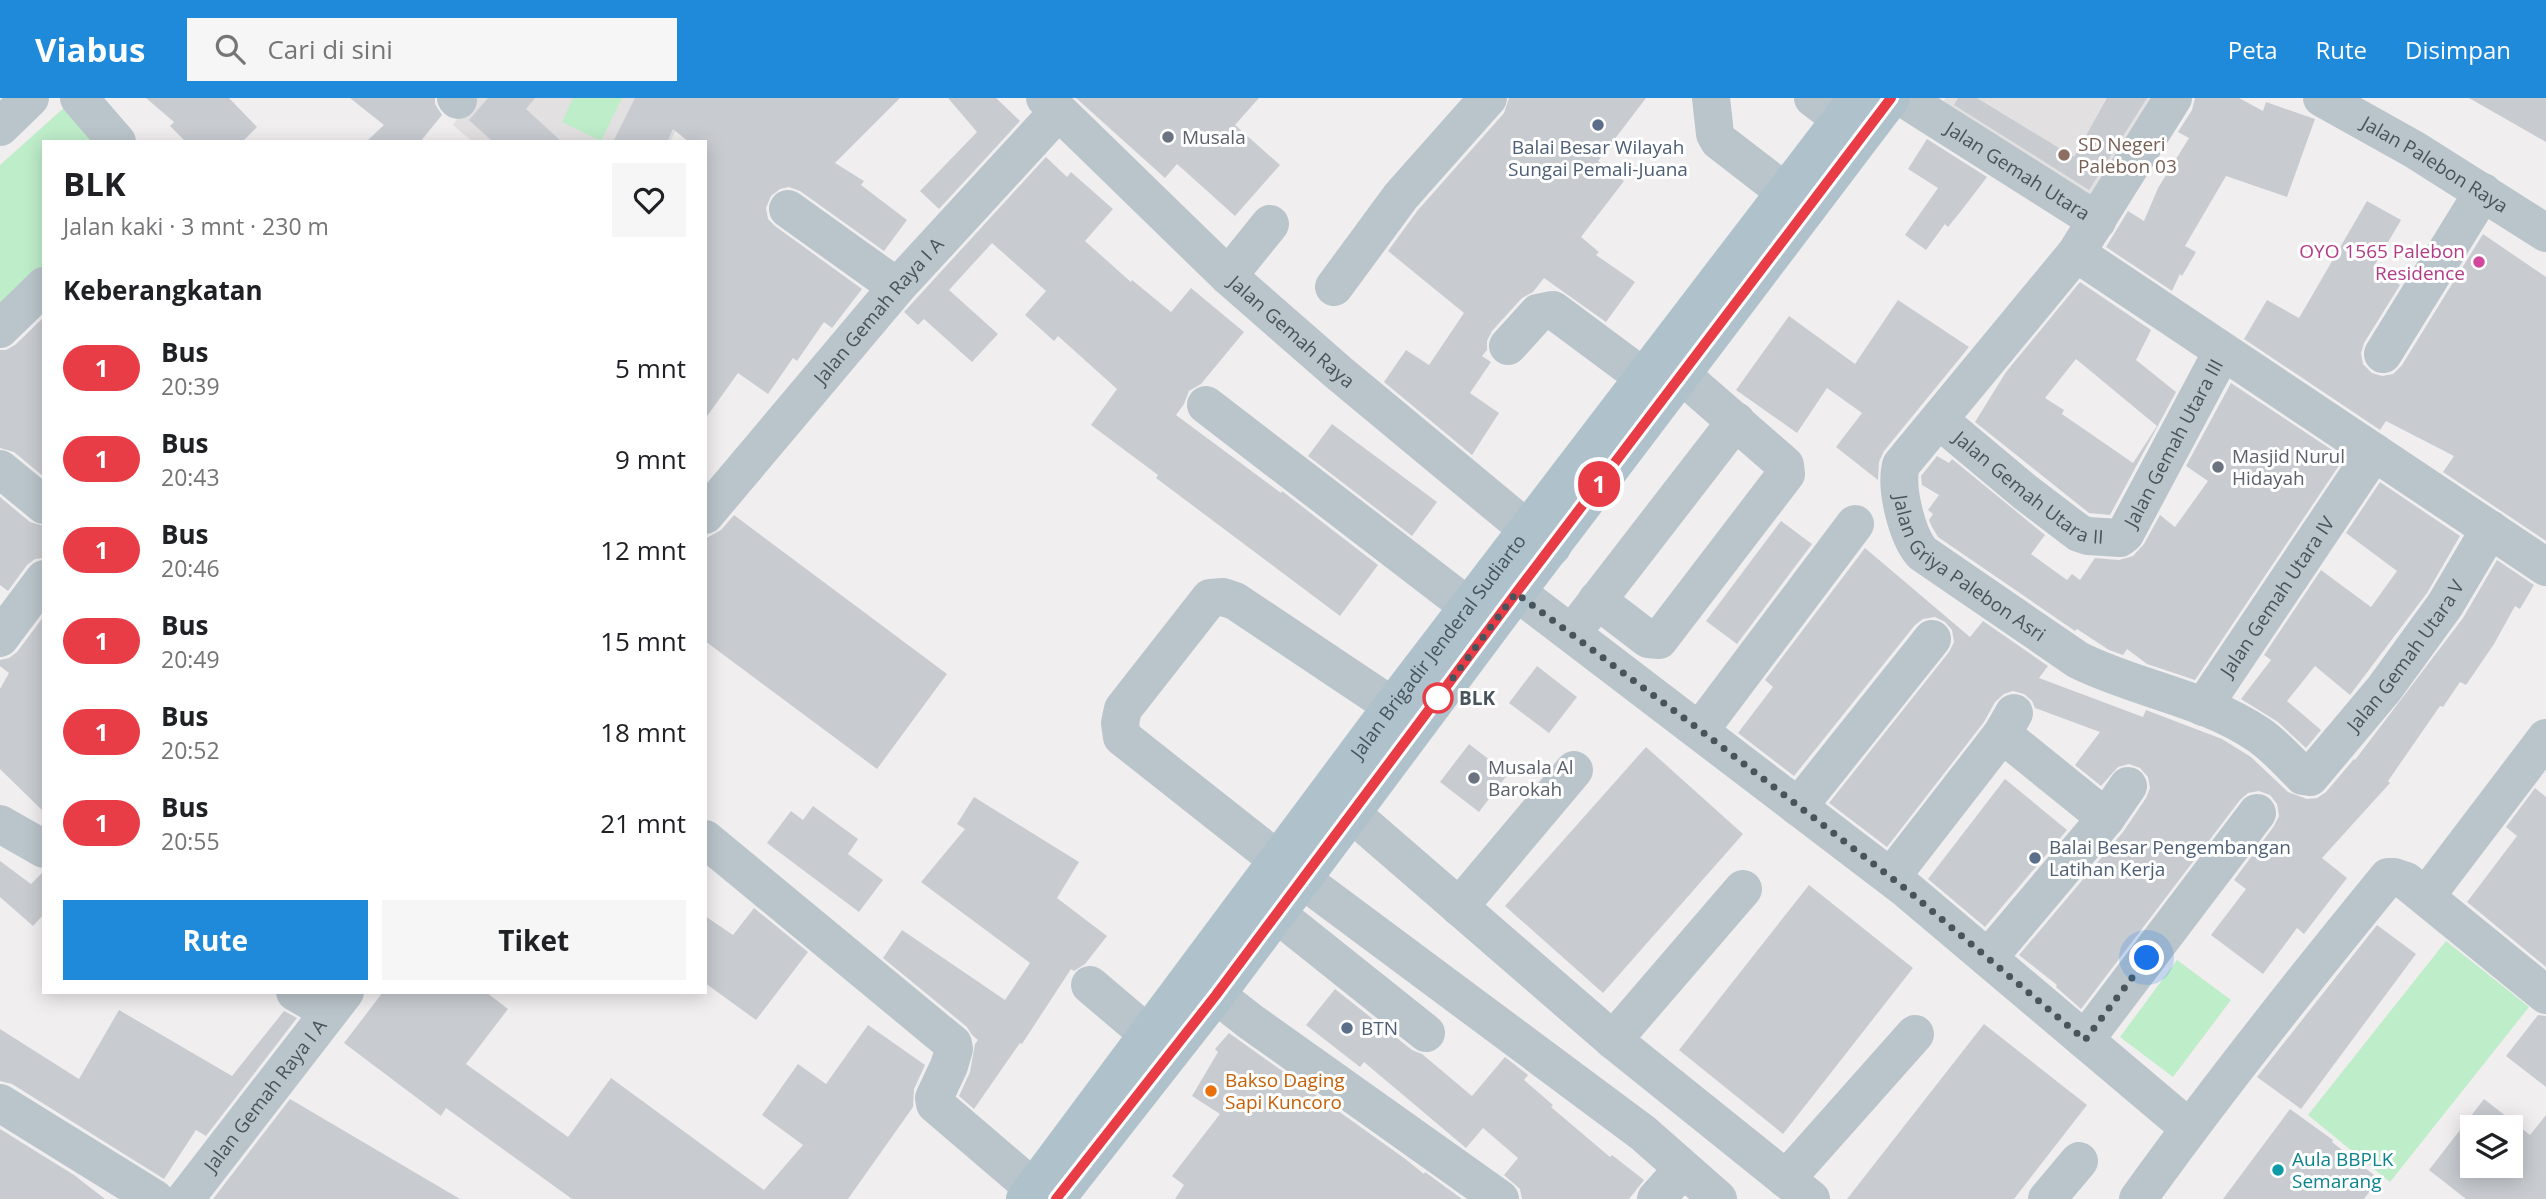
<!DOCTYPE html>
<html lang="id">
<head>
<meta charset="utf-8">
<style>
	:root { --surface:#fff; --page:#f6f6f6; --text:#202124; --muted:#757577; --accent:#1f8ada }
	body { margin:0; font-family:"Open Sans",sans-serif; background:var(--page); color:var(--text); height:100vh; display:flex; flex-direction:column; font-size:26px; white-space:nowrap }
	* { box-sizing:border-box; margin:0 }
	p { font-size:23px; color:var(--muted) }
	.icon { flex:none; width:38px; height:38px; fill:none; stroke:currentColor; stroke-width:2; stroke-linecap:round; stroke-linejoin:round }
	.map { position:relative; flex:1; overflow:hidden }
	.sheet { position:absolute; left:42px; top:42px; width:665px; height:854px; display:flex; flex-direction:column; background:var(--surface); border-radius:0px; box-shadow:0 4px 18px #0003 }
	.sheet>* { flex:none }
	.badge { padding:0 14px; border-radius:23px; font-size:24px; line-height:46px }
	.fabs { position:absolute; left:2460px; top:1017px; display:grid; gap:14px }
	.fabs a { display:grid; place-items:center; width:63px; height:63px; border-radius:0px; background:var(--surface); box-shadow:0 4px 18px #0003; font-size:35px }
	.you { position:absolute; width:35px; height:35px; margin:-18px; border:5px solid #fff; border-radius:50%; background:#1a73e8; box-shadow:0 0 0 10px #1a73e833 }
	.map>.badge { position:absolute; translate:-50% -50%; box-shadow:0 0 0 4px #fff }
	h2 { padding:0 21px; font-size:26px; line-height:63px }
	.round { display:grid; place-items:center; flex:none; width:74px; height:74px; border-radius:0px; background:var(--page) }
	.summary { display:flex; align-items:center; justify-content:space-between; height:119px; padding:0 21px }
	h1 { font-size:33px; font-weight:700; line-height:52px }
	.button { display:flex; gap:14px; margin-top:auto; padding:14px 21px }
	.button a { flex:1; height:80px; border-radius:0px; background:var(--accent); color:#fff; font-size:28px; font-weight:700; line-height:80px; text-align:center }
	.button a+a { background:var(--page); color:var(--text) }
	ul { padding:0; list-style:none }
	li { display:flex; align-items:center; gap:21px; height:91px; padding:0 21px }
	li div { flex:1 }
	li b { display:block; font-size:26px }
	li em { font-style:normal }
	li .badge { min-width:77px; font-weight:700; text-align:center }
	header { display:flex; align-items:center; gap:42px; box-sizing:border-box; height:98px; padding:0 35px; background:var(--accent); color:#fff }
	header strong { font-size:33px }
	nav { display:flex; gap:38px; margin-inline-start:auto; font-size:24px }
	.search { width:490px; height:63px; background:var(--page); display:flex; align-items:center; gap:18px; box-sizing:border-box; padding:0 24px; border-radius:0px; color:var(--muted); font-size:26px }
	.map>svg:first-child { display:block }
	.education { fill:#e2e0e0 }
	.green { fill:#beedca }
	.building { fill:#c8ccd1; fill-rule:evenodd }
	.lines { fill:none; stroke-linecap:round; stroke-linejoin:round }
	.minor { stroke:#bac5cb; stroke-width:38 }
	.major { stroke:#afc2cc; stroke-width:38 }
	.line-casing { stroke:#fff; stroke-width:16 }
	.line { stroke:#e83d46; stroke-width:10 }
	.walk { stroke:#47545b; stroke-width:7; stroke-dasharray:0 12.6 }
	.service-dot { fill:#5c6f8a; stroke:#fff; stroke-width:2.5 }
	.worship-dot { fill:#6b7280; stroke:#fff; stroke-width:2.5 }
	.education-dot { fill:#8d6e63; stroke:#fff; stroke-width:2.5 }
	.hotel-dot { fill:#d1479c; stroke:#fff; stroke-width:2.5 }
	.stop-dot { fill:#fff; stroke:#e83d46; stroke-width:3.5 }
	.food-dot { fill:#e8710a; stroke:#fff; stroke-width:2.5 }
	.culture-dot { fill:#0f9aa8; stroke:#fff; stroke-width:2.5 }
	.labels { text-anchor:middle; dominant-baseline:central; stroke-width:6; stroke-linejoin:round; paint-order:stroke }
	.worship-label { font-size:19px; fill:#5b616d; stroke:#fff; text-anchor:start }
	.education-label { font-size:19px; fill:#785e54; stroke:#fff; text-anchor:start }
	.service-label { font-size:19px; fill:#4e5e75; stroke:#fff; text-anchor:start }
	.street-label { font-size:19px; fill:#47545b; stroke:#fff }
	.hotel-label { font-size:19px; fill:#b23c85; stroke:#fff; text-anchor:end }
	.stop-label { font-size:19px; font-weight:bold; fill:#47545b; stroke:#fff; text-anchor:start }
	.food-label { font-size:19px; fill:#c56008; stroke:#fff; text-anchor:start }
	.culture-label { font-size:19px; fill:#0d838f; stroke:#fff; text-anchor:start }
</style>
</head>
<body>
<header>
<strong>Viabus</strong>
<div class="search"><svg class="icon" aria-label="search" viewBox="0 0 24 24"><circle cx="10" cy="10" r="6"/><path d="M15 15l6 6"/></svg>Cari di sini</div>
<nav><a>Peta</a><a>Rute</a><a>Disimpan</a></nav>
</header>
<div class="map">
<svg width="2546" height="1101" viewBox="0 0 2546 1101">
	<rect width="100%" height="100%" fill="#f1eeef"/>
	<!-- education -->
	<g class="education">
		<polygon points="471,0 692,0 670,44 473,44 453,27"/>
		<polygon points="1946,0 2162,0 2094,117 1936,15"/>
	</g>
	<!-- green -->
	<g class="green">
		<polygon points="573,0 622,0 601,43 562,24"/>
		<polygon points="67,7 103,44 44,44 44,172 0,218 0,67"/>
		<polygon points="2446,843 2529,909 2390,1084 2308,1017"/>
		<polygon points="2177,862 2231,902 2173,979 2120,939"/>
	</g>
	<!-- building -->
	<g class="building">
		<polygon points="146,0 229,0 257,29 242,44 186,44 170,28 174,24"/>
		<polygon points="350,0 435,0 435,6 442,17 420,44 366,44 384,27"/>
		<polygon points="488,0 535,0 526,11 562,44 493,44 469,22"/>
		<polygon points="635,0 900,0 835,65 864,83 861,87 907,122 884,153 800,93 789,89 780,91 771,98 766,110 768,121 775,128 862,191 832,230 824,224 797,263 793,260 768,296 738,275 705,321 705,44 689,44 673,31 667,44 613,44"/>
		<polygon points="948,0 996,0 1020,23 939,111 920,93 977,34"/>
		<polygon points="1076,0 1259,0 1235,27 1280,67 1235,118 1177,66 1165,80"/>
		<polygon points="1509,0 1646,0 1598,63 1624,83 1581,139 1599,154 1596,157 1635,184 1606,224 1544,180 1533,194 1522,200 1492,233 1487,243 1487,252 1482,258 1491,264 1470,295 1499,315 1472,357 1384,284 1406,252 1429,267 1464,215 1388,153 1418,112 1504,15"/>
		<polygon points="1958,0 1977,0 2074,59 2107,0 2147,0 2089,92 1954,7"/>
		<polygon points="2195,0 2239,0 2263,13 2266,4 2315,21 2287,99 2226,78 2185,148 2196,154 2182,178 2180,176 2172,193 2106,149 2128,113 2144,123 2158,90 2189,40 2178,34 2192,12"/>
		<polygon points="2469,0 2546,0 2546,44"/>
		<polygon points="1927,41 1987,79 1961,113 1948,129 1945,126 1926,152 1905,137 1938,90 1908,71"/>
		<polygon points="1046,59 1067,79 1071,74 1113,111 1085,143 1131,184 1132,182 1171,214 1191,190 1244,234 1201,286 1189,293 1184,306 1176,317 1281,395 1282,393 1378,467 1340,518 1156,380 1158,377 1091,327 1117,291 1058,238 1054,243 1025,217 1046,193 992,145 949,192 998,236 972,264 924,221 918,227 904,214"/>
		<polygon points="2367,103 2401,122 2373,170 2400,187 2364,245 2361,255 2363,266 2372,275 2382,278 2393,276 2402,267 2483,136 2546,179 2546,443 2443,374 2454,358 2386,323 2380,332 2244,241 2267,202 2299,220"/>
		<path d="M2080 184 2151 232 2136 262 2176 294 2110 417 2089 415 1975 324 2006 274ZM2076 261 2157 328 2133 365 2062 316 2064 312 2045 300Z"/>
		<polygon points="1898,202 1969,249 1884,353 1879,364 1878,382 1836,349 1862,315 1827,290 1797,335 1736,292 1789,218 1855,266"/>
		<polygon points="44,219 44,379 14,354 0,350 0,252 6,252 15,247"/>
		<polygon points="2231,285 2344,360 2195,582 2147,566 2127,551 2123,557 2109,552 2077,531 2075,533 1938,439 1932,429 1929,422 1933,416 1928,412 1939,397 1922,387 1921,378 1937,358 1949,365 1952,361 2045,437 2031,456 2067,482 2072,476 2080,482 2095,460 2119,462 2133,458 2144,446 2160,417 2175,429 2208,383 2186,368"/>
		<polygon points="1332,326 1437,404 1412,438 1308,358"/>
		<polygon points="2380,384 2460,438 2427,495 2350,597 2315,568 2287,603 2321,632 2306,650 2278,624 2241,601 2271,562 2264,557 2321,472 2371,509 2397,473 2346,435"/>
		<polygon points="0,399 30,424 44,428 44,460 35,461 27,467 8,493 0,487"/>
		<polygon points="734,417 947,576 877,671 705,543 705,441 721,432"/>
		<polygon points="1781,423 1812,446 1737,546 1706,523"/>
		<polygon points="1865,450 1970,539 1983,523 2048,568 2039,580 2143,619 2146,612 2222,641 2251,659 2288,694 2307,701 2317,700 2326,694 2354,661 2355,662 2463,520 2497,462 2534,487 2520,511 2515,508 2494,546 2466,587 2460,584 2443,609 2440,608 2388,683 2390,685 2322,760 2347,780 2304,836 2297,830 2263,876 2211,837 2246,791 2234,782 2274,728 2279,718 2277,706 2270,697 2259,693 2248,695 2240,702 2081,911 2056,889 2057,887 2019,857 2123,734 2146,700 2150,690 2148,679 2140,670 2129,666 2118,669 2101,688 2075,667 2100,634 2035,610 2032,603 2024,596 2013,593 2004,596 1995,604 1984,624 1887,749 1829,705 1949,554 1954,544 1952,532 1945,524 1935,519 1923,521 1915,527 1794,678 1738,635 1773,589 1765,582"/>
		<polygon points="44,518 44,714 0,671 0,591 9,575 0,568 0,562 9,560 17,554"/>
		<polygon points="1537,568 1577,599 1549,635 1509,605"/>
		<polygon points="1469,646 1508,676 1479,714 1440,684"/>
		<polygon points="1646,649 1743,736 1603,895 1505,808"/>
		<polygon points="2005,681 2067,732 1985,829 1928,781"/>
		<polygon points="2535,690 2546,699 2546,869 2467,804 2517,738 2506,729"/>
		<polygon points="974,699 1079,764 1057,800 1107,838 1085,866 1074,873 1071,871 1022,946 1020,945 974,1011 959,998 970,974 975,946 978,942 972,937 967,929 883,860 902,832 1005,902 1030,865 921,784 965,731 957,726"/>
		<polygon points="813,708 858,741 848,756 883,782 859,814 767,745 791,713 803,722"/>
		<polygon points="0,763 31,786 44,773 44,816 33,828 0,799"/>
		<polygon points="1809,787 1913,870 1783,1036 1679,952"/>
		<polygon points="754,810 808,854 756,922 705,885 705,818 733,837"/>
		<polygon points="2377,827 2416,856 2301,1011 2257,979"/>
		<polygon points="1335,891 1412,952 1422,956 1472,998 1505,959 1528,977 1524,982 1553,1007 1551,1009 1610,1059 1612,1057 1644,1082 1629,1101 1522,1101 1520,1091 1504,1077 1518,1060 1483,1030 1466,1050 1364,964 1360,969 1306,927"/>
		<polygon points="383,894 486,894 508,911 466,966 568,1039 611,980 764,1092 803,1047 762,1017 798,966 826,986 868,927 925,967 914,991 913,1009 848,1101 572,1101 446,1010 441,1018 344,945"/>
		<polygon points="119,912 232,978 284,913 297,920 206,1038 196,1032 164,1081 12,986 0,983 0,931 79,981"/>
		<polygon points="2538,917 2546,918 2546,989 2506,958"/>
		<polygon points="1984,926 2087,1007 2014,1101 1847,1101"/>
		<polygon points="1229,935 1404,1060 1424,1076 1425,1074 1462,1101 1175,1101 1184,1087 1172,1078 1220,1016 1192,998 1218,954 1215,951"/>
		<polygon points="290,1001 460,1101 213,1101"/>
		<path d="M2484 1001 2530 1037 2546 1017V1101H2466L2429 1072ZM2473 1029H2511V1068H2473Z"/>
		<polygon points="2290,1011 2333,1042 2332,1044 2379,1081 2364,1101 2223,1101"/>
		<polygon points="0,1031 74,1077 105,1101 0,1101"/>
	</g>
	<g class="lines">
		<!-- minor -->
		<g class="minor">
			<polyline points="79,0 117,44"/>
			<polyline points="456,0 458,2"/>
			<path id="s1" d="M1045 0 1228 178 1339 275 1527 431 1552 449"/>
			<polyline points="1711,0 1715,36 1719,43 1807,111"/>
			<polyline points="1813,0 1862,37"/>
			<path id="s2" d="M1903 0 2097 123"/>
			<polyline points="2173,0 2076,155 2546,469"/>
			<path id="s3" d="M2322 0 2415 52 2546 135"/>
			<polyline points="0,29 30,0"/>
			<polyline points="788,111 897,189"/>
			<path id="s4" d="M2076 155 1901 367C1895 390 1907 438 1922 455L2078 562C2136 591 2205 600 2259 637 2275 648 2289 664 2303 678L2310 679 2384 591 2445 507 2490 431"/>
			<polyline points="1228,178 1270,126"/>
			<polyline points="1334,189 1401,98 1488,0"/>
			<polyline points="0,231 44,188"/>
			<polyline points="1508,248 1538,215 1553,212 1666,296"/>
			<polyline points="2383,256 2483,94"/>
			<polyline points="1206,307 1469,509 1490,529"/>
			<path id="s5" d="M1939 322 2025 394 2079 435 2088 438 2120 440 2125 436 2222 254"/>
			<polyline points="0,371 44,407"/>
			<path id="s6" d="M705 417 897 189 1058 14"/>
			<polyline points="1493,476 1906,791 2189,1030"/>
			<polyline points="1597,502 1648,541 1659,542 1786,376 1785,367 1660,258"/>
			<polyline points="1583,521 1736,323"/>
			<polyline points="0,540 44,481"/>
			<polyline points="1392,608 1235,503 1223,499 1210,500 1123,611 1120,625 1122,639 1303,782 1643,1035 1718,1101"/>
			<path id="s7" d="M2203 609 2374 354"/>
			<polyline points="1700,632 1855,426"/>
			<polyline points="2002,636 2106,720"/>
			<polyline points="1329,696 1613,942 1811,1101"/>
			<polyline points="1798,709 1932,541"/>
			<polyline points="0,726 44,751"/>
			<polyline points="705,741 953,946 954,951 949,968 934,1000 935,1006 1046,1101"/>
			<polyline points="1891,779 2002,636 2014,615"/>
			<polyline points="1253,797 1426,935"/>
			<polyline points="2426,798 2546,640"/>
			<polyline points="1459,809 1574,672"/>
			<polyline points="1988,860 2106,720 2128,688"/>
			<polyline points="1192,878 1251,924 1500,1101"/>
			<polyline points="1090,887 1170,955"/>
			<polyline points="295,894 329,914"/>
			<polyline points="1613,942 1743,791"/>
			<polyline points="2085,942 2257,715"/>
			<polyline points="0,1005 155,1101"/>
			<polyline points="1786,1081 1915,936"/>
			<path id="s8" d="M185 1101 345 894"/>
			<polyline points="1656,1101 1683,1071"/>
			<polyline points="2047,1101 2079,1063"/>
			<path d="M2138 1101C2217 991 2302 884 2388 779H2394L2406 783 2546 897"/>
		</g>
		<!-- major -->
		<g class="major">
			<path id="s9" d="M1025 1101 1392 608 1857 0"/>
			<polyline points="1056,1101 1216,897 1516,495 1891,0"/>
		</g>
	</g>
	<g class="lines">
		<defs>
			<polyline id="line" points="1056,1101 1216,897 1516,495 1891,0"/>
		</defs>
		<!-- line casing -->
		<use href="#line" class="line-casing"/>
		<!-- line -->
		<use href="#line" class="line"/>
		<!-- walk -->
		<polyline class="walk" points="1438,600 1516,495 1700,632 1906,791 2085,942 2147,860"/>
	</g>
	<!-- markers -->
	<g class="service-dot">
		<circle cx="1598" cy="27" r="7"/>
		<circle cx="2035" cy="760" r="7"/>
		<circle cx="1347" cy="930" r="7"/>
	</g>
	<g class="worship-dot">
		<circle cx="1168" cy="39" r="7"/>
		<circle cx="2218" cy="369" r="7"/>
		<circle cx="1474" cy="680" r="7"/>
	</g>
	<circle class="education-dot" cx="2064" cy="57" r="7"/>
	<circle class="hotel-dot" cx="2479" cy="164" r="7"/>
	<circle class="stop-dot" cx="1438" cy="600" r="14"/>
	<circle class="food-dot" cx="1211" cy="993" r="7"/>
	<circle class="culture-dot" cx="2278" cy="1072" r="7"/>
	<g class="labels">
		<!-- worship labels -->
		<g class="worship-label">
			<text x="1182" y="39">Musala</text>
			<text x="2232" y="358">Masjid Nurul<tspan x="2232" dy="22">Hidayah</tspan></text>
			<text x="1488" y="669">Musala Al<tspan x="1488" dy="22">Barokah</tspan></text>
		</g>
		<!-- education labels -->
		<g class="education-label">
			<text x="2078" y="46">SD Negeri<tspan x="2078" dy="22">Palebon 03</tspan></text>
		</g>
		<!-- service labels -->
		<g class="service-label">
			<text x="1598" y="49" text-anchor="middle">Balai Besar Wilayah<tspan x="1598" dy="22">Sungai Pemali-Juana</tspan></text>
			<text x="2049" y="749">Balai Besar Pengembangan<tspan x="2049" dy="22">Latihan Kerja</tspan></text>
			<text x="1361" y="930">BTN</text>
		</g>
		<!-- street labels -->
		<g class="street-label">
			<text stroke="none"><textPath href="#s3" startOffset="131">Jalan Palebon Raya</textPath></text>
			<text stroke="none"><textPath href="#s2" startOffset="136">Jalan Gemah Utara</textPath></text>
			<text stroke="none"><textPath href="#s6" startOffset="268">Jalan Gemah Raya I A</textPath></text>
			<text stroke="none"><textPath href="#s1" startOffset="340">Jalan Gemah Raya</textPath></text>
			<text stroke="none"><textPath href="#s5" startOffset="331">Jalan Gemah Utara III</textPath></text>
			<text stroke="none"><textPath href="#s5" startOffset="114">Jalan Gemah Utara II</textPath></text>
			<text stroke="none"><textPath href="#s4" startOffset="410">Jalan Griya Palebon Asri</textPath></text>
			<text stroke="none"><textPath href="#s7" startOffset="133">Jalan Gemah Utara IV</textPath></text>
			<text stroke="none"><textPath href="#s9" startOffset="690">Jalan Brigadir Jenderal Sudiarto</textPath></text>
			<text stroke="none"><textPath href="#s4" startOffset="975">Jalan Gemah Utara V</textPath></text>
			<text stroke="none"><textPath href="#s8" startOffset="131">Jalan Gemah Raya I A</textPath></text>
		</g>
		<!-- hotel labels -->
		<g class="hotel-label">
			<text x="2465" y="153">OYO 1565 Palebon<tspan x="2465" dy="22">Residence</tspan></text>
		</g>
		<!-- stop labels -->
		<g class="stop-label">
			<text x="1459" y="600">BLK</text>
		</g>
		<!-- food labels -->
		<g class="food-label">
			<text x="1225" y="982">Bakso Daging<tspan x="1225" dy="22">Sapi Kuncoro</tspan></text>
		</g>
		<!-- culture labels -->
		<g class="culture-label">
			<text x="2292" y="1061">Aula BBPLK<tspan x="2292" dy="22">Semarang</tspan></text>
		</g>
	</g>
</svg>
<div class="fabs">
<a><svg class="icon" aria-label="layers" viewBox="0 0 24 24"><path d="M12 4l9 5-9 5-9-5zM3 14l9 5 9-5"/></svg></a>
</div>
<div class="you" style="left:2147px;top:860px"></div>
<b class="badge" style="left:1599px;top:386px;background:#e83d46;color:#fff">1</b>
<section class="sheet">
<div class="summary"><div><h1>BLK</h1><p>Jalan kaki · 3 mnt · 230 m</p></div><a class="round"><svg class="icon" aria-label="heart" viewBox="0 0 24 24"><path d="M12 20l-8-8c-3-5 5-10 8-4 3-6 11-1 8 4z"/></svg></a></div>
<h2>Keberangkatan</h2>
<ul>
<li><span class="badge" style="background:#e83d46;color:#fff">1</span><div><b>Bus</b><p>20:39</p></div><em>5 mnt</em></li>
<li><span class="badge" style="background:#e83d46;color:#fff">1</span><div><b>Bus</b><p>20:43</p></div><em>9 mnt</em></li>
<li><span class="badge" style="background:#e83d46;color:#fff">1</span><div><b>Bus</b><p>20:46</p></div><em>12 mnt</em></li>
<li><span class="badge" style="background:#e83d46;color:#fff">1</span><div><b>Bus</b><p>20:49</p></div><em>15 mnt</em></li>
<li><span class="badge" style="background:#e83d46;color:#fff">1</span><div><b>Bus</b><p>20:52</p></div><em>18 mnt</em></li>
<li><span class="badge" style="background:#e83d46;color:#fff">1</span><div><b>Bus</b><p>20:55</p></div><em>21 mnt</em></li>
</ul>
<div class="button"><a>Rute</a><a>Tiket</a></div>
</section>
</div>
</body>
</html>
